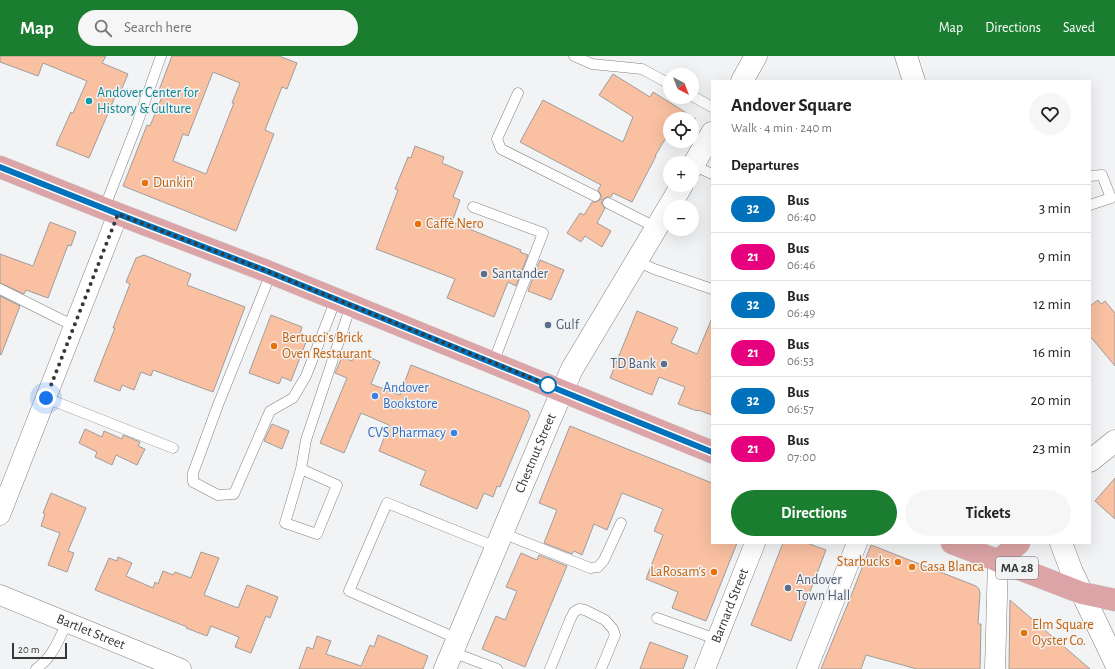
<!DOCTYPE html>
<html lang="en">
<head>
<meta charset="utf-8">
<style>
	:root { --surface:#fff; --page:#f6f6f6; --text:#222; --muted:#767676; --line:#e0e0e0; --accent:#1b7d2f }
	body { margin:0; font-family:"Alegreya Sans",sans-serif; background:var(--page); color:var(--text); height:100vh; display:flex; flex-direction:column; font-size:15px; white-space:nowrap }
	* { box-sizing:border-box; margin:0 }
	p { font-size:13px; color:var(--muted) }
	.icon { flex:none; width:22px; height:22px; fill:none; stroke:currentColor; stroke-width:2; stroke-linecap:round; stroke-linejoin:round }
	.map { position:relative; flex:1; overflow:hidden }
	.side { position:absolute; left:711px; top:24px; width:380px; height:464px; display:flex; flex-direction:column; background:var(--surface); border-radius:0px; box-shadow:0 4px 16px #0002 }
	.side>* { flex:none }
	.badge { padding:0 8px; border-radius:13px; font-size:14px; line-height:26px }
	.needle { width:26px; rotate:138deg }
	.controls { position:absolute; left:663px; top:12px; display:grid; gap:8px }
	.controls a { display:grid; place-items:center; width:36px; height:36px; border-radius:50%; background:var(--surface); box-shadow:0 4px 16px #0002; font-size:20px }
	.scale { position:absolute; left:12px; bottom:10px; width:55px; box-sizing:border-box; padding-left:4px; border:2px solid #363737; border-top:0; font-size:11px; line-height:14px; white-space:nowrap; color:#363737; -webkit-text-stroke:3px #f2f3f4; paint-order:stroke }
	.you { position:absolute; width:20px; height:20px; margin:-10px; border:3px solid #fff; border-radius:50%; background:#1a73e8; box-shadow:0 0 0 6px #1a73e833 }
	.map>.badge { position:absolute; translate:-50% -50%; box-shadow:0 0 0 2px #fff }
	h2 { padding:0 20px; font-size:15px; line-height:36px }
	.round { display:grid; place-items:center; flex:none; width:42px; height:42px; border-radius:21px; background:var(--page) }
	.summary { display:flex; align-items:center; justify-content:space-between; height:68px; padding:0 20px }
	h1 { font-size:19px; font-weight:700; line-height:30px }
	.button { display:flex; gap:8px; margin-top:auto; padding:8px 20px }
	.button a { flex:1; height:46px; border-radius:24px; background:var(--accent); color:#fff; font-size:16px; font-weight:700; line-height:46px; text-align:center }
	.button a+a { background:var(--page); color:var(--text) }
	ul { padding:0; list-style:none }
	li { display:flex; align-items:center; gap:12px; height:48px; padding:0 20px; border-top:1px solid var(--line) }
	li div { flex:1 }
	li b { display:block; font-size:15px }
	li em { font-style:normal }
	li .badge { min-width:44px; font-weight:700; text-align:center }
	header { display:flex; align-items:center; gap:24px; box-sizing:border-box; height:56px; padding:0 20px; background:var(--accent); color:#fff }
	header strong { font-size:19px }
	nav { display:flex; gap:22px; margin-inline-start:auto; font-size:14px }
	.search { width:280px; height:36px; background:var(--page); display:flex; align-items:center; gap:10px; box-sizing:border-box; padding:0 14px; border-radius:22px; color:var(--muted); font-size:15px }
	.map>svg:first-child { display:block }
	.building { fill:#f9c0a2; stroke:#9f9d9d; fill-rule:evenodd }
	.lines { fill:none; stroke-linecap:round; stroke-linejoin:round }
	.service-casing { stroke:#818182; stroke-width:11 }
	.minor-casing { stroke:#818182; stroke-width:21 }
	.tertiary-casing { stroke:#818182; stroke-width:23 }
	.secondary-casing { stroke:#818182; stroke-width:23 }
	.primary-casing { stroke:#cfcfcf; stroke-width:23 }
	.service { stroke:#fff; stroke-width:10 }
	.minor { stroke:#fff; stroke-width:20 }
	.tertiary { stroke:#fff; stroke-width:22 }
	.secondary { stroke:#fff; stroke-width:22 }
	.primary { stroke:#dca4a6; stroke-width:22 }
	.line-casing { stroke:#fff; stroke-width:9 }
	.line { stroke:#0072bc; stroke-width:6 }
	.walk { stroke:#363737; stroke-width:4; stroke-dasharray:0 7.2 }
	.culture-dot { fill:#0f9aa8; stroke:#f2f3f4; stroke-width:1.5 }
	.food-dot { fill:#e8710a; stroke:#f2f3f4; stroke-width:1.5 }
	.service-dot { fill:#5c6f8a; stroke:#f2f3f4; stroke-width:1.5 }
	.stop-dot { fill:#fff; stroke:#0072bc; stroke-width:2 }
	.shop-dot { fill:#3f7fe0; stroke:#f2f3f4; stroke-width:1.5 }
	.labels { text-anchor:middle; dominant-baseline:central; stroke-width:3; stroke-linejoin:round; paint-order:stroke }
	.shield { fill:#f2f3f4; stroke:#6e6f70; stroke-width:1 }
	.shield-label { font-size:13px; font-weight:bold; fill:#363737 }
	.culture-label { font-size:14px; fill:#0d838f; stroke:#f2f3f4; text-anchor:start }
	.food-label { font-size:14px; fill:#c56008; stroke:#f2f3f4; text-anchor:start }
	.service-label { font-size:14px; fill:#4e5e75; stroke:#f2f3f4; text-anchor:start }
	.shop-label { font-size:14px; fill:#366cbe; stroke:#f2f3f4; text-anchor:start }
	.street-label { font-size:14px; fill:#363737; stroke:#f2f3f4 }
</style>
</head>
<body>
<header>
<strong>Map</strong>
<div class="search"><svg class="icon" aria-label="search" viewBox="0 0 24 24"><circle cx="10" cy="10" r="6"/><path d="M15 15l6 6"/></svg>Search here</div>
<nav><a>Map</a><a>Directions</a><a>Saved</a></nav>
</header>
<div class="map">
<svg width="1115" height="613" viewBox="0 0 1115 613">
	<rect width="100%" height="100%" fill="#f2f3f4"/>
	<!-- building -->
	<g class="building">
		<polygon points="0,0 106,0 102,7 128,18 120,37 117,36 89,102 56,89 71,56 73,57 87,25 43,7 38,20 0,6"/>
		<path d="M172 0H279L297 7 287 33 282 31 265 74 274 78 236 175 123 130 147 69 150 70 164 36 159 34ZM213 16 240 27 232 47H234L206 118 173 105 183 78 188 80Z"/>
		<polygon points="613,18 650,41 653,36 696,63 670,63 670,75 655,100 656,100 632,146 613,137 611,141 607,141 602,144 602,148 605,152 597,167 611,175 602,191 585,180 581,186 567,177 580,157 584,159 592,146 596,146 601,143 601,139 598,134 601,129 520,86 543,44 623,86 633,61 599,39"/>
		<polygon points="415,90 444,101 442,107 463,116 453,141 460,144 452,166 521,194 520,196 528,199 516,230 508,226 494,261 447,242 455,223 376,193 398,134 395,133 408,101 411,102"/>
		<polygon points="50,166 76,176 71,190 68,189 48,242 26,234 24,238 0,227 0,198 33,210"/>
		<polygon points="144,199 191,218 187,229 245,251 213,336 153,314 151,320 141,316 134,334 122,329 120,335 94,325 115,272 113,272 130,228 126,226 136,202"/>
		<polygon points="540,204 564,214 551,244 528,235"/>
		<polygon points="0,240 20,250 1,299 0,298"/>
		<polygon points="1098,244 1101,248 1105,245 1115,257 1115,310 1090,280 1090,250"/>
		<polygon points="637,255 678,272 671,287 697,298 712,262 712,359 698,354 697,355 678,348 685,331 659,321 652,339 610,322"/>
		<polygon points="271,259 302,271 300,278 308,281 291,325 282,321 279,328 249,317"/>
		<polygon points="356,295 380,306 371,328 400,339 411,309 528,355 530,360 500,431 497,430 493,441 484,437 477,453 420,429 426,415 379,395 389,369 361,357 344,397 320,387 347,322 335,317 336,315 342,301 352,305"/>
		<polygon points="272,368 289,375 282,393 264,385"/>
		<polygon points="570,370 712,427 712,487 737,487 706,565 672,552 678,536 646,523 663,479 654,475 663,453 622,437 607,474 594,468 582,499 574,495 572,498 544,487 557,454 539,447"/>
		<polygon points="85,373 102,381 104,375 122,383 123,379 140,386 138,390 145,393 137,409 116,399 112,409 95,401 97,396 79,387"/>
		<polygon points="1115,422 1115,463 1095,445"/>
		<polygon points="51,437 86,452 68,495 74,497 67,516 48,509 60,477 41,470 45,458 43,457"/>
		<polygon points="783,487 807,487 826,494 791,585 751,569"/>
		<polygon points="871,489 976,530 979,533 980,537 978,568 981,568 980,613 917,613 866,599 861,613 821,613 849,545"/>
		<polygon points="201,496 219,502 204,539 238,552 247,529 278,541 270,562 266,560 251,597 235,591 239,581 211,570 207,580 186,572 187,571 95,534 109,502 117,505 118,501 132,507 126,520 153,532 155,526 158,528 163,515 173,519 175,516 191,522"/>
		<polygon points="521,497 537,504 539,499 567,510 525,611 482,593 496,560 505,564 517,535 506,531"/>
		<polygon points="1010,544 1090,613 1009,613"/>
		<polygon points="378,579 428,600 423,613 299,613 307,591 313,593 317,580 331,585 326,598 361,610 370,589 374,591"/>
		<polygon points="650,586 688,600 683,613 640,613"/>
	</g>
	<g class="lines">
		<defs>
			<g id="service">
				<polyline points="574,0 592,8 642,13 670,28"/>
				<polyline points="518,37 497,83 501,93 595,140"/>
				<polyline points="692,40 712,51"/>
				<polyline points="693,109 712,118"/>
				<polyline points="1090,120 1102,119 1111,142 1090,149"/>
				<polyline points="608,147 657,172"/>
				<polyline points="473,151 543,177 493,307"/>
				<polyline points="104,153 137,68 161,0"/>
				<polyline points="637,205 654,213 712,233"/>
				<polyline points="271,217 218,349 193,417 193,426 218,439 234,438 270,355 293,342 306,320 336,243"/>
				<polyline points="0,233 74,270"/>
				<polyline points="46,342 173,392"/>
				<polyline points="301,413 337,429 317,478 285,467 301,413 306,384 351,249"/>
				<polyline points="502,477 590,512 598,511 604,504 621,467"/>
				<polyline points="657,562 716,583"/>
				<polyline points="458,583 349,535 387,447 496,491"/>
				<polyline points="452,596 497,613"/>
				<path d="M36 613C52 602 59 584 67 566"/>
				<polyline points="550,613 570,564 574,556 579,553 585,554 605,564 613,573 615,579 601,613"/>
			</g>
			<g id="minor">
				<polyline points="0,459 118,158"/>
				<path id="s1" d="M0 539 181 613"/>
				<path id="s2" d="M705 613 755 487"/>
				<polyline points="807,613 857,487"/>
				<polyline points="995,613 998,505"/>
			</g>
			<g id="tertiary">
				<polyline points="742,25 756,0"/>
				<polyline points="692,111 712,77"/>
				<path id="s3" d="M445 613 548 368 572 313 682 129"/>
			</g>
			<g id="secondary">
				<polyline points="906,0 914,25"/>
				<polyline points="1090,405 1115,385"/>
				<polyline points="1061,487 1072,516 1115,606"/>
			</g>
			<g id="primary">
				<polyline points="0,111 118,158 264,214 712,396"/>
				<polyline points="952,487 1082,537 1115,544"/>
				<polyline points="998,505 1017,489 1019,487"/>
			</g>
		</defs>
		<!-- service casing -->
		<use href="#service" class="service-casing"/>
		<!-- minor casing -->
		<use href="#minor" class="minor-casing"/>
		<!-- tertiary casing -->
		<use href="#tertiary" class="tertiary-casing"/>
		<!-- secondary casing -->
		<use href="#secondary" class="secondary-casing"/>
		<!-- primary casing -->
		<use href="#primary" class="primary-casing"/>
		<!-- service -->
		<use href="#service" class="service"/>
		<!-- minor -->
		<use href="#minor" class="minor"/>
		<!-- tertiary -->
		<use href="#tertiary" class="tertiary"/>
		<!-- secondary -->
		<use href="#secondary" class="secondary"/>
		<!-- primary -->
		<use href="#primary" class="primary"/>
	</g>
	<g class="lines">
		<defs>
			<polyline id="line" points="0,111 118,158 264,214 712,396"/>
		</defs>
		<!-- line casing -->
		<use href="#line" class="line-casing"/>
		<!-- line -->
		<use href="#line" class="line"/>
		<!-- walk -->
		<polyline class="walk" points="46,342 118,158 264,214 551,330 548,329"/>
	</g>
	<!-- markers -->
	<circle class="culture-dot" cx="89" cy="45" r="4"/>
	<g class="food-dot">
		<circle cx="145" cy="127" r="4"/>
		<circle cx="418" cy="168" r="4"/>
		<circle cx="274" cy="290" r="4"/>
		<circle cx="898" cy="506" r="4"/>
		<circle cx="912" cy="511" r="4"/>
		<circle cx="714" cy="516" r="4"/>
		<circle cx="1024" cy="577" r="4"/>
	</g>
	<g class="service-dot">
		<circle cx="484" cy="218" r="4"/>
		<circle cx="548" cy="269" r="4"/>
		<circle cx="664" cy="308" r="4"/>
		<circle cx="788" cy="532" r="4"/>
	</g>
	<circle class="stop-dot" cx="548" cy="329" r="8"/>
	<g class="shop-dot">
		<circle cx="375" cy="340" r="4"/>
		<circle cx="454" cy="377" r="4"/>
	</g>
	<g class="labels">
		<!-- shield labels -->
		<rect class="shield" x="996" y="501" width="42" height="22" rx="3"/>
		<g class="shield-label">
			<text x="1017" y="512">MA 28</text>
		</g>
		<!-- culture labels -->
		<g class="culture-label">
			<text x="97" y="37">Andover Center for<tspan x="97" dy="16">History &amp; Culture</tspan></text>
		</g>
		<!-- food labels -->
		<g class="food-label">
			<text x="153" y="127">Dunkin'</text>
			<text x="426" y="168">Caffè Nero</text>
			<text x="282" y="282">Bertucci's Brick<tspan x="282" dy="16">Oven Restaurant</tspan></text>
			<text x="890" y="506" text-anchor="end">Starbucks</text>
			<text x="920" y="511">Casa Blanca</text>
			<text x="706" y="516" text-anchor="end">LaRosam's</text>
			<text x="1032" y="569">Elm Square<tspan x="1032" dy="16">Oyster Co.</tspan></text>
		</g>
		<!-- service labels -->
		<g class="service-label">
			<text x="492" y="218">Santander</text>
			<text x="556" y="269">Gulf</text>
			<text x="656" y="308" text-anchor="end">TD Bank</text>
			<text x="796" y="524">Andover<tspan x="796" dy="16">Town Hall</tspan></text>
		</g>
		<!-- shop labels -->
		<g class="shop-label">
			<text x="383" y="332">Andover<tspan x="383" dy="16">Bookstore</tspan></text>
			<text x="446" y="377" text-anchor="end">CVS Pharmacy</text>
		</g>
		<!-- street labels -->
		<g class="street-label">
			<text stroke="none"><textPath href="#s3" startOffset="234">Chestnut Street</textPath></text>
			<text stroke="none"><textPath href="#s2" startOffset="68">Barnard Street</textPath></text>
			<text stroke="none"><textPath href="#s1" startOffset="98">Bartlet Street</textPath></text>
		</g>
	</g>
</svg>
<div class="controls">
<a><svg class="needle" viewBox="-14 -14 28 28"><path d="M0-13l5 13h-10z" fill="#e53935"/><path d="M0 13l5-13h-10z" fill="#767676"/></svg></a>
<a><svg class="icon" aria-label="locate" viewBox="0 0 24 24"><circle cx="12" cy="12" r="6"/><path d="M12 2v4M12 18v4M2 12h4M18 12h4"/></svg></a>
<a>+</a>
<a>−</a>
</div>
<div class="scale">20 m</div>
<div class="you" style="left:46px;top:342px"></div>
<section class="side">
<div class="summary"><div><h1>Andover Square</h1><p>Walk · 4 min · 240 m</p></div><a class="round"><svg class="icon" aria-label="heart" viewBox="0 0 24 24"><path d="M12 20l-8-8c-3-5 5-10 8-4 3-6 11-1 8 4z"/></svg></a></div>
<h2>Departures</h2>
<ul>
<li><span class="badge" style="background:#0072bc;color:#fff">32</span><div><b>Bus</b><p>06:40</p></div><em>3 min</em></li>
<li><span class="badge" style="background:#e6007e;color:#fff">21</span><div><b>Bus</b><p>06:46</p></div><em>9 min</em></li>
<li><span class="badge" style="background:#0072bc;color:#fff">32</span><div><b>Bus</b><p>06:49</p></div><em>12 min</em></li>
<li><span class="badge" style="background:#e6007e;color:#fff">21</span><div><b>Bus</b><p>06:53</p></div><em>16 min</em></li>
<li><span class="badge" style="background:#0072bc;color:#fff">32</span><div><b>Bus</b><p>06:57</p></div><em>20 min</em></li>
<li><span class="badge" style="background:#e6007e;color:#fff">21</span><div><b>Bus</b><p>07:00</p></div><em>23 min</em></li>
</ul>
<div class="button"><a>Directions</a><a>Tickets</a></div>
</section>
</div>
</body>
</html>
